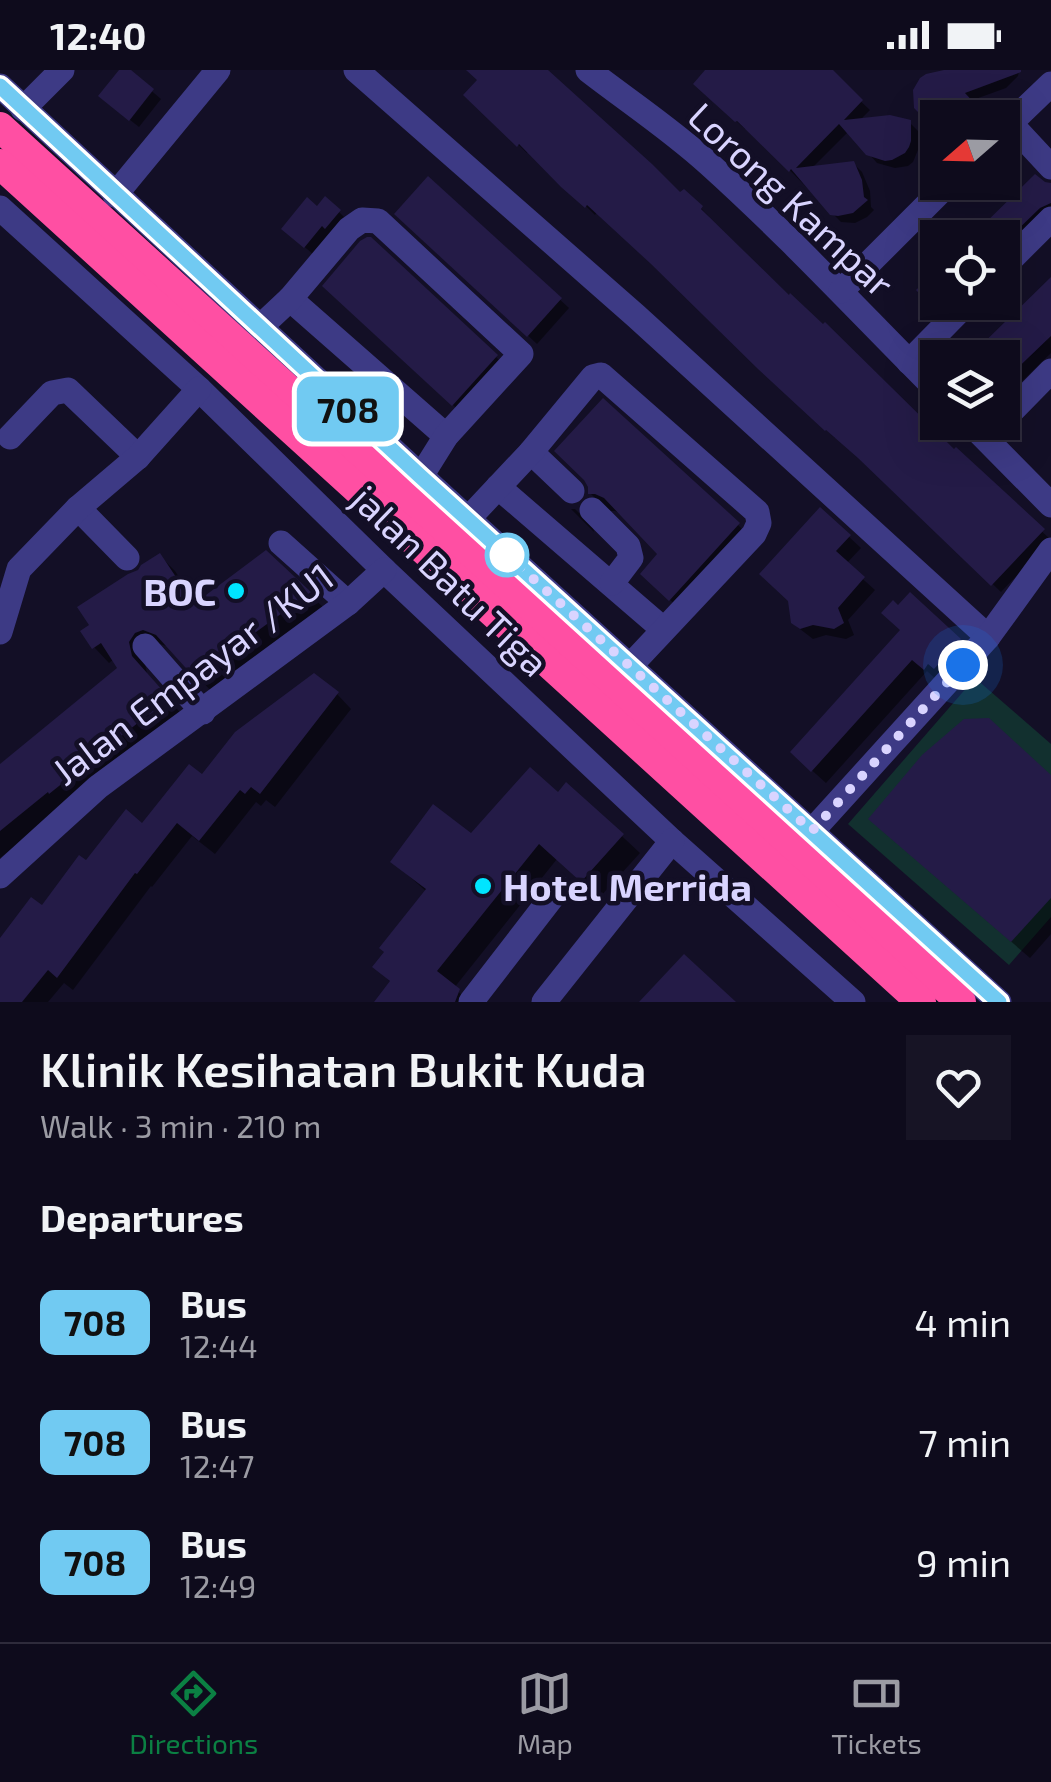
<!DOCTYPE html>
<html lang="en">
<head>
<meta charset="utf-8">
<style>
	:root { --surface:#0e0b1c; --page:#171425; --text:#f1f3f6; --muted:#9b9ba3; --line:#2e2b3b; --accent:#0b8043 }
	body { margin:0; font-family:"Exo 2",sans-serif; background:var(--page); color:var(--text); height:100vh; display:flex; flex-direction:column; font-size:38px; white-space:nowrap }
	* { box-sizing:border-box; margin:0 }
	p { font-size:32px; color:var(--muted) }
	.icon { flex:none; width:55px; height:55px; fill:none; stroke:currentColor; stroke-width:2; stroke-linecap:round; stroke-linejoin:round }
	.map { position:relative; height:932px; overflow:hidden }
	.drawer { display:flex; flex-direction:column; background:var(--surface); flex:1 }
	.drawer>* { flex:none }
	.badge { padding:0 20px; border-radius:15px; font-size:35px; line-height:65px }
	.needle { width:65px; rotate:250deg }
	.controls { position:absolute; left:920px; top:30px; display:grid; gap:20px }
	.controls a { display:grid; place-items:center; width:100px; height:100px; border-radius:0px; background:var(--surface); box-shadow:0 10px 40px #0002,0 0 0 2px var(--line); font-size:50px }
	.you { position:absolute; width:50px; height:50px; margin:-25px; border:8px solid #fff; border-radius:50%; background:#1a73e8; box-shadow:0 0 0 15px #1a73e833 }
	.map>.badge { position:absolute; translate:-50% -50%; box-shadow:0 0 0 5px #fff }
	h2 { padding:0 40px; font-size:38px; line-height:90px }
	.round { display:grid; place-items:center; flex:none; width:105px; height:105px; border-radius:0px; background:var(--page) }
	.overview { display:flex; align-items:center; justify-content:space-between; height:170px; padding:0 40px }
	h1 { font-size:48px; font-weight:600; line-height:75px }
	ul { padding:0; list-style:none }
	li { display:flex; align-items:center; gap:30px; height:120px; padding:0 40px }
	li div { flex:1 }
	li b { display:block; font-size:38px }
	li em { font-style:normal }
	li .badge { min-width:110px; font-weight:700; text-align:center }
	.status { display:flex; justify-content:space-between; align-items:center; height:70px; padding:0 50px; background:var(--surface); direction:ltr }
	.status svg { height:28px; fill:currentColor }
	.tabs { display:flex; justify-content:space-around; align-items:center; height:140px; border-top:2px solid var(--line); background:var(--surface); font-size:28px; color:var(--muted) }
	.tabs a { display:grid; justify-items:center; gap:5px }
	.tabs .current { color:var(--accent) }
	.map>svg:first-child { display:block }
	.green { fill:#12302f }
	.shadow { fill:#0007 }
	.building { fill:#241b47 }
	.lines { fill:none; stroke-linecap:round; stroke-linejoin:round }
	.minor { stroke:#3d3a85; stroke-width:25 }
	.highway { stroke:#ff4fa3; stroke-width:30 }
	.line-casing { stroke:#fff; stroke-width:22 }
	.line { stroke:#71caf2; stroke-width:15 }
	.walk { stroke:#d9d4ff; stroke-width:10; stroke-dasharray:0 18 }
	.stop-dot { fill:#fff; stroke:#71caf2; stroke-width:5 }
	.poi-dot { fill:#00e5ff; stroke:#130f26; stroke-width:4 }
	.labels { text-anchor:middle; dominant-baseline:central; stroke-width:9; stroke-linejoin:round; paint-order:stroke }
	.street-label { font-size:38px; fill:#d9d4ff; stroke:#130f26 }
	.poi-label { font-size:38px; font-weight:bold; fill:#d9d4ff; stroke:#130f26; text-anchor:end }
</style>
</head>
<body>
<div class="status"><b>12:40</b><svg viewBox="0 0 49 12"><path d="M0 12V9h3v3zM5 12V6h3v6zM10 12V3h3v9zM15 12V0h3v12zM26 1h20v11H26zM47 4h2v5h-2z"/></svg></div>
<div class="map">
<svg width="1051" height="932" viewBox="0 0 1051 932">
	<rect width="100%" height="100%" fill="#130f26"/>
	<!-- green -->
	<polygon class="green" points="975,608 1051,674 1051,847 1009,895 848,754"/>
	<!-- shadow -->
	<g class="shadow">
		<polygon points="122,0 127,0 161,29 139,57 110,34"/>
		<polygon points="483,0 537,0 680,126 701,138 709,147 707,149 954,383 956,381 1051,470 1001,522 870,396 836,366 835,368 770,307 597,142 595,145 529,80 527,83 467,25 480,10"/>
		<polygon points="709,0 827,0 870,40 859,51 909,52 918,61 918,80 913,92 908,96 895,98 877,93 849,61 811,99 853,93 862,102 870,121 871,137 874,140 867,147 855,153 841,152 747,57 745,59 704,22"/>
		<polygon points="956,0 1019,0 1018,6 1006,18 970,31 985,48 938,48"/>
		<polygon points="429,109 569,238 537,274 398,144"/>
		<polygon points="1051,115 1051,144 1002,191 1002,168"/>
		<polygon points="318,140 339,142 347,150 314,185 293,167"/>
		<polygon points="1051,211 1051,283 1014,319 1002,308"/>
		<polygon points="919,220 938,232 961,232 946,248"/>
		<polygon points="338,229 496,287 509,300 466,347"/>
		<polygon points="590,417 738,455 755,472 688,546 660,521 660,484 623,445 615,441 608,441 590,423"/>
		<polygon points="571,439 575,439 593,457 594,462"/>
		<polygon points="820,440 861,478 846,494 875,520 848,550 854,565 846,569 826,565 813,569 796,556"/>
		<polygon points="266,483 324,538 211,621 172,578 160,574 144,588 147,604 184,647 166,657 0,788 0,696 121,599 114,589 109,593 94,577 160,486 175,501 197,535"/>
		<polygon points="903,561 959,570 972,584 938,611 927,601 826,713 806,695"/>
		<polygon points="337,624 351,639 275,737 266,730 261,736 256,732 215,784 192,766 152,817 151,816 73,920 64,913 48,932 0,932 0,872 42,839 86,794 143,756 202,708"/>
		<polygon points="1051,709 1051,864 1030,888 889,766"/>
		<polygon points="567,715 640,783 600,827 557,789 454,918 470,932 377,932 392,913 375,897 427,822 393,792 471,767 558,725"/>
	</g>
	<!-- building -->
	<g class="building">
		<polygon points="119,0 131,0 154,19 129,51 98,26"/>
		<polygon points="466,0 548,0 652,94 680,122 684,119 703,136 701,139 789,225 790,223 823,254 825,252 954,379 956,377 1045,459 991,516 858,388 826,360 825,361 758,299 651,194 587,135 585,138 561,117 519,74 517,77 463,25 477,10"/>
		<polygon points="705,0 833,0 863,30 844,50 890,45 911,50 911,71 909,77 905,83 892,90 885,91 866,85 839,54 796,98 854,91 862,110 864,127 868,130 853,143 838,146 830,145 791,99 789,102 737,51 735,52 693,14"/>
		<polygon points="944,0 1021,0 1021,2 965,23 978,37 968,48 938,48 938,62 914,38 913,20 920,8 926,4"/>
		<polygon points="1035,104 1045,112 1051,113 1051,133 1040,138 1002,175 1002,168 970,168"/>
		<polygon points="428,106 562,228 527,267 394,144"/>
		<polygon points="325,126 341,140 325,159 322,156 304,178 281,159 307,127 317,136"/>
		<polygon points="367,167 371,167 498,285 452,336 322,216 360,171"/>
		<polygon points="938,199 938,240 936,241 916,220"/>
		<polygon points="1051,207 1051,266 1002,313 1002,288 968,288"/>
		<polygon points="603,328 740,453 669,531 640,504 657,484 604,428 595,424 588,424 588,417 584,410 554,381"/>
		<polygon points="820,437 851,465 836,481 865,507 838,538 844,553 834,559 813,555 800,559 791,553 788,531 759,504"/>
		<polygon points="266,480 311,522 194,607 156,565 143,560 135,563 129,572 132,586 171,630 151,646 149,644 49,724 48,722 0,761 0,694 117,598 101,573 92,579 80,561 89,555 77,537 128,504 138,500 141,495 160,483 194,534"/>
		<polygon points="910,522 961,569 934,599 928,594 924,600 912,590 811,702 790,682 900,560 881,543 893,530 898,535"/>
		<polygon points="314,603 339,622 260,724 251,717 245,724 240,720 199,771 177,753 137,804 135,803 57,908 48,900 22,932 0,932 0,868 31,827 42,835 79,785 86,790 126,739 142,753 189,694 202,704 235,662"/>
		<polygon points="989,648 1051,705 1051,828 1011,872 868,749 922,685 964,649"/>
		<polygon points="530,697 558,722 566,712 624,764 581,812 539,774 437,901 460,919 455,932 374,932 390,911 372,897 384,882 379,878 426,819 390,792 433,734 471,763"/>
		<polygon points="684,884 736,932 639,932"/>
	</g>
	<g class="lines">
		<!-- minor -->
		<g class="minor">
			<polyline points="356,0 636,246 988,567"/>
			<path d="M588 0C628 31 672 60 709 94 789 166 862 245 938 321"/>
			<polyline points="0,16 421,406 999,932"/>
			<polyline points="23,39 62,0"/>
			<polyline points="1010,53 1051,97"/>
			<polyline points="1002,61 1051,14"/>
			<polyline points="115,125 218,0"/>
			<polyline points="0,138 199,319 384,500 672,771 853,932"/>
			<polyline points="1002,198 1051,149"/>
			<polyline points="841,221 950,112"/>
			<polyline points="290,229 446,366"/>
			<polyline points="259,258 290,229 349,159 362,150 378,151 521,284 446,366 421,406"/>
			<polyline points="909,292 968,232"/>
			<polyline points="1002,351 1051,301"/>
			<polyline points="969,352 1051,435"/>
			<polyline points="10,367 52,323 68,320 138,387"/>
			<polyline points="531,382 572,421"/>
			<polyline points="498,417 663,559"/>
			<polyline points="78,438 127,488"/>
			<polyline points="592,440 628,476 631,488 612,513"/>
			<polyline points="468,449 531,382 593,307 601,305 757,442 759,453 754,464 630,596"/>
			<polyline points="281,473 348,533"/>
			<polyline points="0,562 19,499 78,438 138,387 199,319"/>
			<polyline points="145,576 203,642"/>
			<polyline points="812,761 988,567 1051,480"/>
			<polyline points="0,806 98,717 348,533 384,500"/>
			<polyline points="471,932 559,818"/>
			<polyline points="544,932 672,771"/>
		</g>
		<!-- highway -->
		<g class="highway">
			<polyline points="0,57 961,932"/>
			<polyline points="0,94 921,932"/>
		</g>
	</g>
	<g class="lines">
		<defs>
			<polyline id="line" points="0,16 420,406 999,932"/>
		</defs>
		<!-- line casing -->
		<use href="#line" class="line-casing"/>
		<!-- line -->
		<use href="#line" class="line"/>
		<!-- walk -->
		<polyline class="walk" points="507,485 812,761 963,595"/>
	</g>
	<!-- markers -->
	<circle class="stop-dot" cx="507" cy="485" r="20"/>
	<g class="poi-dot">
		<circle cx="236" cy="521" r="10"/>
		<circle cx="483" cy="816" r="10"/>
	</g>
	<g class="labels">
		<!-- street labels -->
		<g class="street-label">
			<text transform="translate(792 129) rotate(43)">Lorong Kampar</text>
			<text transform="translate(451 510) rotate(44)">jalan Batu Tiga</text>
			<text transform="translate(192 603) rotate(-37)">Jalan Empayar /KU1</text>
		</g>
		<!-- poi labels -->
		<g class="poi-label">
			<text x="216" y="521">BOC</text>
			<text x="503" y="816" text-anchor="start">Hotel Merrida</text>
		</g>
	</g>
</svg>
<div class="controls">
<a><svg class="needle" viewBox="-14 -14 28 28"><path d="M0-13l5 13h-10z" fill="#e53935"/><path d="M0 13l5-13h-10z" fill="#9b9ba3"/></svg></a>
<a><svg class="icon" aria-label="locate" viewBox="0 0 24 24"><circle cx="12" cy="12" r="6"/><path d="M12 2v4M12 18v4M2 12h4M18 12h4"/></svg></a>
<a><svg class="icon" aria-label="layers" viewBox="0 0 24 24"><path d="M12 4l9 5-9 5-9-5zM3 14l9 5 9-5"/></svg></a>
</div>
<div class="you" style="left:963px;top:595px"></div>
<b class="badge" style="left:348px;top:339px;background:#71caf2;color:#111">708</b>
</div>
<section class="drawer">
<div class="overview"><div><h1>Klinik Kesihatan Bukit Kuda</h1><p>Walk · 3 min · 210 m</p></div><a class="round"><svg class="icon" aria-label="heart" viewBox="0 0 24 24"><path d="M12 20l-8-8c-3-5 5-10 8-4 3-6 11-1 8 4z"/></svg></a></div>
<h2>Departures</h2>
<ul>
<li><span class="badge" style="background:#71caf2;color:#111">708</span><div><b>Bus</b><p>12:44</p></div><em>4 min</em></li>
<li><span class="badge" style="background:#71caf2;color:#111">708</span><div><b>Bus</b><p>12:47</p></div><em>7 min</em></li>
<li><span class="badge" style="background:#71caf2;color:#111">708</span><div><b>Bus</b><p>12:49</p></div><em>9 min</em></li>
</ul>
</section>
<nav class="tabs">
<a class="current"><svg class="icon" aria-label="directions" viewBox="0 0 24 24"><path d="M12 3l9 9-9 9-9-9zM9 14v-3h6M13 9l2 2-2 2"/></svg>Directions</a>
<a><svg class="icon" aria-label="map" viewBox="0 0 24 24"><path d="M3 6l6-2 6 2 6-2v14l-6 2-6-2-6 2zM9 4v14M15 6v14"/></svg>Map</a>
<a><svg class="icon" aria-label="tickets" viewBox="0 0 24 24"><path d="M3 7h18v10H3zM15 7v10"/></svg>Tickets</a>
</nav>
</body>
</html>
